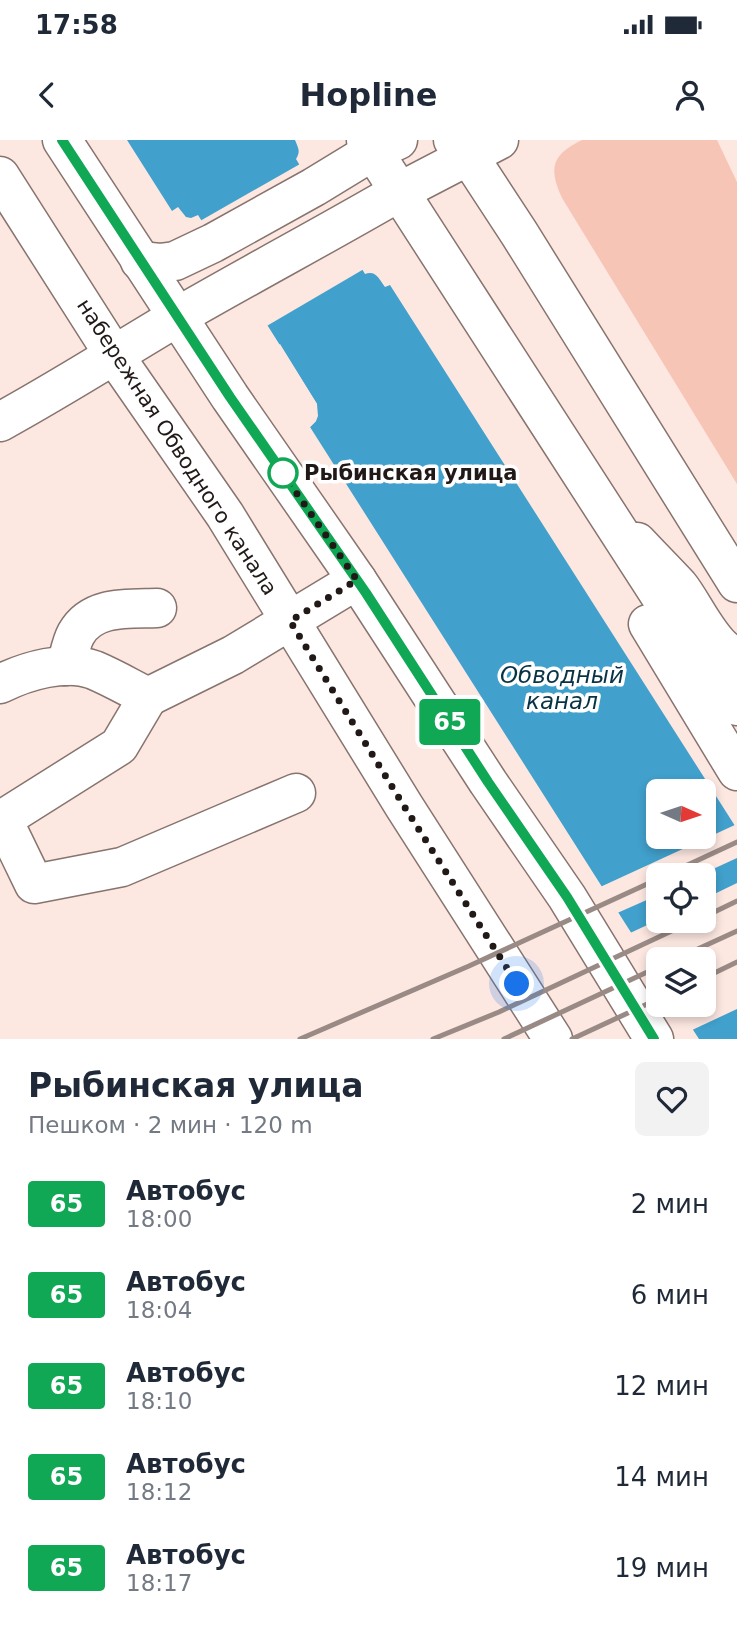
<!DOCTYPE html>
<html lang="ru">
<head>
<meta charset="utf-8">
<style>
	:root { --surface:#fff; --page:#f2f2f3; --text:#1f2937; --muted:#747a83 }
	body { margin:0; font-family:"DejaVu Sans",sans-serif; background:var(--page); color:var(--text); height:100vh; display:flex; flex-direction:column; font-size:26px; white-space:nowrap }
	* { box-sizing:border-box; margin:0 }
	p { font-size:23px; color:var(--muted) }
	.icon { flex:none; width:38px; height:38px; fill:none; stroke:currentColor; stroke-width:2; stroke-linecap:round; stroke-linejoin:round }
	.map { position:relative; height:899px; overflow:hidden }
	.side { display:flex; flex-direction:column; background:var(--surface); flex:1 }
	.side>* { flex:none }
	.badge { padding:0 14px; border-radius:5px; font-size:24px; line-height:46px }
	.needle { width:46px; rotate:93deg }
	.controls { position:absolute; left:646px; top:639px; display:grid; gap:14px }
	.controls a { display:grid; place-items:center; width:70px; height:70px; border-radius:10px; background:var(--surface); box-shadow:0 4px 10px #0003; font-size:35px }
	.you { position:absolute; width:35px; height:35px; margin:-18px; border:5px solid #fff; border-radius:50%; background:#1a73e8; box-shadow:0 0 0 10px #1a73e833 }
	.map>.badge { position:absolute; translate:-50% -50%; box-shadow:0 0 0 4px #fff }
	.round { display:grid; place-items:center; flex:none; width:74px; height:74px; border-radius:10px; background:var(--page) }
	.summary { display:flex; align-items:center; justify-content:space-between; height:119px; padding:0 28px }
	h1 { font-size:33px; font-weight:700; line-height:52px }
	ul { padding:0; list-style:none }
	li { display:flex; align-items:center; gap:21px; height:91px; padding:0 28px }
	li div { flex:1 }
	li b { display:block; font-size:26px }
	li em { font-style:normal }
	li .badge { min-width:77px; font-weight:700; text-align:center }
	.status { display:flex; justify-content:space-between; align-items:center; height:49px; padding:0 35px; background:var(--surface); direction:ltr }
	.status svg { height:19px; fill:currentColor }
	header { display:flex; justify-content:space-between; align-items:center; height:91px; padding:0 28px; background:var(--surface); font-size:32px; font-weight:700 }
	.map>svg:first-child { display:block }
	.green { fill:#f7c5b6 }
	.water { fill:#41a0cc; fill-rule:evenodd }
	.pier { fill:#fde7e1 }
	.lines { fill:none; stroke-linecap:round; stroke-linejoin:round }
	.minor-casing { stroke:#87746e; stroke-width:41 }
	.major-casing { stroke:#87746e; stroke-width:41 }
	.minor { stroke:#fff; stroke-width:38 }
	.major { stroke:#fff; stroke-width:38 }
	.rail { stroke:#998a86; stroke-width:5 }
	.line-casing { stroke:#fff; stroke-width:16 }
	.line { stroke:#10a855; stroke-width:10 }
	.walk { stroke:#211917; stroke-width:7; stroke-dasharray:0 12.6 }
	.stop-dot { fill:#fff; stroke:#10a855; stroke-width:3.5 }
	.labels { text-anchor:middle; dominant-baseline:central; stroke-width:7; stroke-linejoin:round; paint-order:stroke }
	.street-label { font-size:21px; fill:#211917; stroke:#fff }
	.stop-label { font-size:21px; font-weight:bold; fill:#211917; stroke:#fff; text-anchor:start }
	.water-label { font-size:23px; font-style:italic; fill:#073345; stroke:#fff }
</style>
</head>
<body>
<div class="status"><b>17:58</b><svg viewBox="0 0 49 12"><path d="M0 12V9h3v3zM5 12V6h3v6zM10 12V3h3v9zM15 12V0h3v12zM26 1h20v11H26zM47 4h2v5h-2z"/></svg></div>
<header><svg class="icon" aria-label="back" viewBox="0 0 24 24"><path d="M15 5l-7 7 7 7"/></svg>Hopline<svg class="icon" aria-label="person" viewBox="0 0 24 24"><circle cx="12" cy="8" r="4"/><path d="M4 21q1-7 8-7t8 7"/></svg></header>
<div class="map">
<svg width="737" height="899" viewBox="0 0 737 899">
	<rect width="100%" height="100%" fill="#fde7e1"/>
	<!-- green -->
	<path class="green" d="M582 0H717L737 42V344L562 58C548 27 552 15 582 0Z"/>
	<!-- water -->
	<path class="water" d="M127 0H295C298 8 301 11 296 19L365 134C376 130 379 139 385 147L390 145 737 689V899H699L677 865 704 864V819H658V835L310 287 316 281 317 264 198 75 191 78 186 77 178 67 172 71ZM658 651H704V696H658ZM658 735H704V780H658Z"/>
	<!-- pier -->
	<g class="pier">
		<polygon points="300,24 364,129 265,187 200,81"/>
		<polygon points="280,204 317,264 318,276 316,281 310,287 308,284 315,275 314,265 277,206"/>
		<polygon points="737,684 737,718 700,735 658,735 658,755 615,774 598,748"/>
		<polygon points="737,743 737,869 690,891 673,864 704,864 704,819 658,819 657,838 628,794 658,780 704,780 704,759"/>
	</g>
	<g class="lines">
		<defs>
			<g id="minor">
				<polyline points="399,52 499,0"/>
				<polyline points="140,121 160,123 175,121 213,103 314,47 373,11 398,0"/>
				<path d="M637 402C651 417 665 431 679 446 694 464 713 511 737 516"/>
				<path d="M66 526C69 516 71 503 76 494 92 465 128 469 157 468"/>
				<path d="M0 544C26 531 66 519 94 530 113 538 130 548 148 557L233 515 357 440"/>
				<polyline points="3,680 34,744 122,727 296,653"/>
				<polyline points="0,681 119,606 148,557"/>
			</g>
			<g id="major">
				<polyline points="62,0 230,257 357,440 488,642 567,757 654,899"/>
				<polyline points="366,0 697,513 737,566"/>
				<polyline points="453,0 468,15 519,93 737,443"/>
				<polyline points="0,36 114,215 225,375 404,666 553,899"/>
				<path d="M0 282C64 247 126 207 189 170 259 130 330 92 399 52"/>
				<polyline points="648,484 737,631"/>
			</g>
		</defs>
		<!-- minor casing -->
		<use href="#minor" class="minor-casing"/>
		<!-- major casing -->
		<use href="#major" class="major-casing"/>
		<!-- minor -->
		<use href="#minor" class="minor"/>
		<!-- major -->
		<use href="#major" class="major"/>
		<!-- rail -->
		<g class="rail">
			<polyline points="666,735 737,702"/>
			<polyline points="704,777 737,761"/>
			<polyline points="676,819 737,791"/>
			<polyline points="704,838 737,822"/>
			<polyline points="300,899 469,826 658,739"/>
			<polyline points="433,899 499,872 695,780"/>
			<polyline points="504,899 658,827"/>
			<polyline points="572,899 658,859"/>
		</g>
	</g>
	<g class="lines">
		<defs>
			<polyline id="line" points="62,0 230,257 366,453 488,642 567,757 654,899"/>
		</defs>
		<!-- line casing -->
		<use href="#line" class="line-casing"/>
		<!-- line -->
		<use href="#line" class="line"/>
		<!-- walk -->
		<polyline class="walk" points="283,333 279,328 357,440 290,481 404,666 517,844"/>
	</g>
	<!-- markers -->
	<circle class="stop-dot" cx="283" cy="333" r="14"/>
	<g class="labels">
		<!-- street labels -->
		<g class="street-label">
			<text transform="translate(177 307) rotate(57)">набережная Обводного канала</text>
		</g>
		<!-- stop labels -->
		<g class="stop-label">
			<text x="304" y="333">Рыбинская улица</text>
		</g>
		<!-- water labels -->
		<g class="water-label">
			<text x="562" y="535">Обводный<tspan x="562" dy="26">канал</tspan></text>
		</g>
	</g>
</svg>
<div class="controls">
<a><svg class="needle" viewBox="-14 -14 28 28"><path d="M0-13l5 13h-10z" fill="#e53935"/><path d="M0 13l5-13h-10z" fill="#747a83"/></svg></a>
<a><svg class="icon" aria-label="locate" viewBox="0 0 24 24"><circle cx="12" cy="12" r="6"/><path d="M12 2v4M12 18v4M2 12h4M18 12h4"/></svg></a>
<a><svg class="icon" aria-label="layers" viewBox="0 0 24 24"><path d="M12 4l9 5-9 5-9-5zM3 14l9 5 9-5"/></svg></a>
</div>
<div class="you" style="left:517px;top:844px"></div>
<b class="badge" style="left:450px;top:582px;background:#10a855;color:#fff">65</b>
</div>
<section class="side">
<div class="summary"><div><h1>Рыбинская улица</h1><p>Пешком · 2 мин · 120 m</p></div><a class="round"><svg class="icon" aria-label="heart" viewBox="0 0 24 24"><path d="M12 20l-8-8c-3-5 5-10 8-4 3-6 11-1 8 4z"/></svg></a></div>
<ul>
<li><span class="badge" style="background:#10a855;color:#fff">65</span><div><b>Автобус</b><p>18:00</p></div><em>2 мин</em></li>
<li><span class="badge" style="background:#10a855;color:#fff">65</span><div><b>Автобус</b><p>18:04</p></div><em>6 мин</em></li>
<li><span class="badge" style="background:#10a855;color:#fff">65</span><div><b>Автобус</b><p>18:10</p></div><em>12 мин</em></li>
<li><span class="badge" style="background:#10a855;color:#fff">65</span><div><b>Автобус</b><p>18:12</p></div><em>14 мин</em></li>
<li><span class="badge" style="background:#10a855;color:#fff">65</span><div><b>Автобус</b><p>18:17</p></div><em>19 мин</em></li>
</ul>
</section>
</body>
</html>
